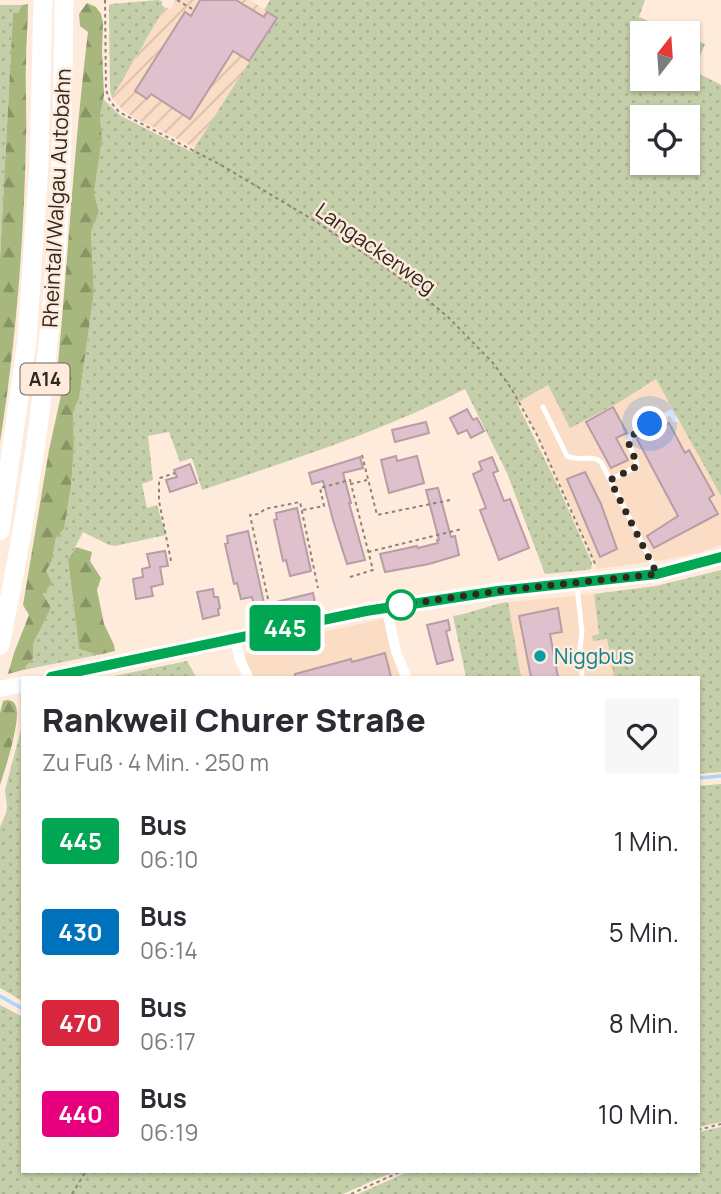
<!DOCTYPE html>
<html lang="de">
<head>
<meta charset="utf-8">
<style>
	:root { --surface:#fff; --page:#f7f7f7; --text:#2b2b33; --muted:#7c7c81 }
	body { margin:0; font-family:Manrope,sans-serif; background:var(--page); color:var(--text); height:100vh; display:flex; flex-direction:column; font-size:26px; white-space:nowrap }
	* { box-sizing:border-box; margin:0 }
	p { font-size:23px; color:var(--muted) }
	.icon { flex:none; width:38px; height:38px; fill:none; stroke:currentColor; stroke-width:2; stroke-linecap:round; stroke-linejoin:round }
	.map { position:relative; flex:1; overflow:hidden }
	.sheet { position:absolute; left:21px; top:676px; width:679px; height:497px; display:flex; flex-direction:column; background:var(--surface); border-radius:0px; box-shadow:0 2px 5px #0004 }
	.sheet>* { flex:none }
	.badge { padding:0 14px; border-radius:5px; font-size:24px; line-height:46px }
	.needle { width:46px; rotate:17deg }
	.controls { position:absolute; left:630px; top:21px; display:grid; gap:14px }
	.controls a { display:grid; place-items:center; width:70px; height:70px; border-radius:0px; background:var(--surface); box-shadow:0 2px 5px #0004; font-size:35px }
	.you { position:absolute; width:35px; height:35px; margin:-18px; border:5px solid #fff; border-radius:50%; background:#1a73e8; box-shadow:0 0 0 10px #1a73e833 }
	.map>.badge { position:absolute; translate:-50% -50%; box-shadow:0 0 0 4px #fff }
	.round { display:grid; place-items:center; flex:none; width:74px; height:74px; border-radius:0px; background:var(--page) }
	.summary { display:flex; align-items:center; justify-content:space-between; height:119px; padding:0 21px }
	h1 { font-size:33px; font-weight:800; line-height:52px }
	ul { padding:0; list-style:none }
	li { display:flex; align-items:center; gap:21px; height:91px; padding:0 21px }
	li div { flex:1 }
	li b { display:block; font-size:26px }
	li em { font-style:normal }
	li .badge { min-width:77px; font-weight:700; text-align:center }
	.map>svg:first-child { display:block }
	.built { fill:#faddc4 }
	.industrial { fill:url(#industrial-furrows) }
	.green { fill:url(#green-dots); fill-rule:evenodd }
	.forest { fill:url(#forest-firs) }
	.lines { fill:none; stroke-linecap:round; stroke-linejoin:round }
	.stream { stroke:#aad7f8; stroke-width:3.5 }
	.building { fill:#dec1cc; stroke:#b89da7; stroke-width:2 }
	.path { stroke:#908378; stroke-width:2; stroke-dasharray:3.5 3.5; stroke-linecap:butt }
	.lane { stroke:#fff; stroke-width:5 }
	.street { stroke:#fff; stroke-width:10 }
	.secondary { stroke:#fff; stroke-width:16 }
	.highway { stroke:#fff; stroke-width:19 }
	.line-casing { stroke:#fff; stroke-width:16 }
	.line { stroke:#00a651; stroke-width:10 }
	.walk { stroke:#302821; stroke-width:7; stroke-dasharray:0 12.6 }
	.stop-dot { fill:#fff; stroke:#00a651; stroke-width:3.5 }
	.culture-dot { fill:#0f9aa8; stroke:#feebdc; stroke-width:2.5 }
	.labels { text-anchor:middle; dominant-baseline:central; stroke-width:5; stroke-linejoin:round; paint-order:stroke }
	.shield { fill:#feebdc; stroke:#6e6259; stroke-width:2 }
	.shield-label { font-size:19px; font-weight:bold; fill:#302821 }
	.street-label { font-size:21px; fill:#302821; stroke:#feebdc }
	.culture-label { font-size:21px; fill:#0d838f; stroke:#feebdc; text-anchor:start }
</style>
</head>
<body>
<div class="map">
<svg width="721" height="1194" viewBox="0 0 721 1194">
	<defs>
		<pattern id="industrial-furrows" width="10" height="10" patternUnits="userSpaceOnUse" patternTransform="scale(1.75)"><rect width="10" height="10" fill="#faddc4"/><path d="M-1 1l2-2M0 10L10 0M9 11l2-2" fill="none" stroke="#d7bea8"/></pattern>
		<pattern id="green-dots" width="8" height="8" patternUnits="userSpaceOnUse" patternTransform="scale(1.75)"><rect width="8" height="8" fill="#c4cfa9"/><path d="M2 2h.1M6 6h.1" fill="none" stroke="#a9b291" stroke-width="1.8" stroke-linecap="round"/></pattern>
		<pattern id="forest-firs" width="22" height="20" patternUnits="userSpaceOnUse" patternTransform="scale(1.75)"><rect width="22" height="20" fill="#a7b77d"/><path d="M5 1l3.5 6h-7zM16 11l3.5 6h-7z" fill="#889566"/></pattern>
	</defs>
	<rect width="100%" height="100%" fill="#feebdc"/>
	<!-- built -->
	<g class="built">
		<polygon points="656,379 721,496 721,545 698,553 663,560 597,569 560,485 537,435 519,402 548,385 570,427 618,403"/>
		<polygon points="594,594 599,634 593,640 607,639 614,677 521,677 508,602"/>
		<polygon points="388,618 406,677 253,677 245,661 247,652 252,647"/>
	</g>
	<!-- industrial -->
	<polygon class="industrial" points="175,0 250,0 277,18 195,148 133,117 124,111 112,98 165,7 171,10"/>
	<!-- green -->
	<g class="green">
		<polygon points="158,0 162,1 162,6 165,7 112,98 110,90 109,6 111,4"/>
		<path d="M270 0H645L639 17 678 33H642V79H688V37L705 44 694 71 721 85V496L656 379 618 403 570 428 548 385 517 403 558 486 592 563 591 569 586 570 545 574 507 473 465 389C381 432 291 460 202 490L192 458 180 462 169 432 148 436 153 480 142 484 147 508 157 505 166 535 115 546 109 545 83 532 68 561 79 649 98 655 23 670 33 658V644L51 608 43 594 46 571 52 561 56 538 64 529 71 487 74 446 73 411 79 399 94 292 91 230 99 212 94 193 102 139 100 115 103 99 121 116 192 152 277 18 264 10ZM642 117H688V163H642Z"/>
		<polygon points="0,5 22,5 18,13 13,13 0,259"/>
		<polygon points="721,570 721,772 698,774 698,677 614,677 607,639 593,641 592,636 599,634 594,594 656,586"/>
		<path d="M508 602 521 677H466L453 616C472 613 489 605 508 602Z"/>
		<polygon points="187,661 196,677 109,677"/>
		<polygon points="23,722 23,1001 0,988 0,827 6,813 7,806 5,790"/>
		<polygon points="721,784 721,1122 698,1127 698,786"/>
		<polygon points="0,1005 23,1017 23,1171 395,1171 343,1194 0,1194"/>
		<polygon points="721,1127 721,1194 358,1194 410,1171 698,1171 698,1132"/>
	</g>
	<!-- forest -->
	<g class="forest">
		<path d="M87 3 96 7 101 14 103 23 102 51 104 95 100 115 102 139 94 193 99 212 91 231 94 292 79 399 73 411 74 446 71 487 64 529 56 538 52 561 46 571 52 583 43 594 51 608 33 644V658L23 670 8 674 14 653 29 615 23 605 49 450 65 377 57 374C68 260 74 146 88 32L80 26 79 14Z"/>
		<path d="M28 4C28 24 26 43 26 63 25 88 27 113 26 138 24 240 16 342 0 442V259L13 13H18L22 5Z"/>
		<polygon points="76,547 92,552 90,561 101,578 97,590 104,624 114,645 115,651 98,655 79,649 68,560"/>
		<path d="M8 700C12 701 15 702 16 707 21 720 5 770 0 785V713L3 701Z"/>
	</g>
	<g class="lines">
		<!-- stream -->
		<g class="stream">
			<polyline points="698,778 721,776"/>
			<polyline points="0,996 23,1009"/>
		</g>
	</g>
	<!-- building -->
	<g class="building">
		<polygon points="200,0 236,0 264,17 267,12 277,18 249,61 233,51 190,119 151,94 147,99 135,91 185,12 191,16"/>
		<polygon points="613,407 627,433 616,438 628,460 611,468 586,422"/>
		<polygon points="467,409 473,420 477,418 484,431 471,438 467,430 458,434 450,418"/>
		<polygon points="426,422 429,433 395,442 392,430"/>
		<polygon points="669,423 685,453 689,450 714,495 709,498 718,514 654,548 647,536 678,516 637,439 651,430 652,432"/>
		<polygon points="396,456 397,461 417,456 424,483 389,493 381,460"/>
		<polygon points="360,457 363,468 343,473 351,503 349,503 365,560 347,564 333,520 323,481 312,484 309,473"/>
		<polygon points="492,457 498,471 493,473 504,501 510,499 529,548 499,560 480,510 486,508 473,474 482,470 479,462"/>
		<polygon points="190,464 197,483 170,492 166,480 177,477 174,470"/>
		<polygon points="585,472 601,504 617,549 600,557 567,479"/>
		<polygon points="438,488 451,537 455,536 459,555 429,564 385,572 380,554 417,546 418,548 438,543 437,540 439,540 426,490"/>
		<polygon points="297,508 311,571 290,576 286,560 283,561 274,520 277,519 276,513"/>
		<polygon points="248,531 266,612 256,614 252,597 241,599 237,583 234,584 225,544 228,543 227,536"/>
		<polygon points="165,551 168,566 160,567 163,584 151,587 153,596 136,599 133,579 143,577 142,569 150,567 147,554"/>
		<polygon points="213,589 214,597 218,597 220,608 218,609 219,615 203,619 197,592"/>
		<polygon points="313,593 315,602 275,612 272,603"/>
		<polygon points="558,608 562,632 550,634 558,677 531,677 519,616"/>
		<polygon points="448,620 450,630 446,631 453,660 437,664 427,625"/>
		<polygon points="385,653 391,677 295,677 295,674 351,659 352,662"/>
	</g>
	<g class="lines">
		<!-- path -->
		<g class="path">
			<polyline points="105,0 106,90 110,101 119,112 221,165 315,221 386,268 416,290 449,318 493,363 511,388 537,435 596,566"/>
			<polyline points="177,0 194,10"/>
			<polyline points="362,455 377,515 450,500"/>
			<polyline points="303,510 324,506 320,488 350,480 351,483"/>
			<polyline points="368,552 462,529"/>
			<polyline points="171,561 159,501 159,480 160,478 175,473"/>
			<polyline points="350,577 373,570 351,484 367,480"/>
			<polyline points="268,599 250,515 259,514 265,509 300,502 318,588"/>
			<polyline points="698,1130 721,1124"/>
			<polyline points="72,1194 86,1171"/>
			<polyline points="351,1194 402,1171"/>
		</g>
		<!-- lane -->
		<g class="lane">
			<path d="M543 407 567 456C578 462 592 454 601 462L657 572"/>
			<polyline points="610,480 634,468 637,464 629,444 630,437 671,412 675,420"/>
			<polyline points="577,587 582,632 580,647 582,677"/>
		</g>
		<!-- street -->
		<g class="street">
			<polyline points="386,607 396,651 406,677"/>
			<polyline points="235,638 240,660 248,677"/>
		</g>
		<!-- secondary -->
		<g class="secondary">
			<polyline points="52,677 366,611 498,591 657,574 721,557"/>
			<polyline points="0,689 23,684"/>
		</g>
		<!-- highway -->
		<g class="highway">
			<polyline points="0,531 27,340 39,165 43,0"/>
			<path d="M0 645C31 500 51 355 59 207 63 138 63 69 64 0"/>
		</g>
	</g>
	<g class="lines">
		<defs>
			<polyline id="line" points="51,677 366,611 498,591 657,574 721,557"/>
		</defs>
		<!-- line casing -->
		<use href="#line" class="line-casing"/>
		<!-- line -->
		<use href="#line" class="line"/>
		<!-- walk -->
		<polyline class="walk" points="401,605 498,591 657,574 610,480 634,468 637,464 629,444 630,437 650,424"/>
	</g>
	<!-- markers -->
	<circle class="stop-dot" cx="401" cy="605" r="14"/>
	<circle class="culture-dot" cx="540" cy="656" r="7"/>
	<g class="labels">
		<!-- shield labels -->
		<rect class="shield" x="20.5" y="363.5" width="49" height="31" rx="5"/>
		<g class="shield-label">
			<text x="45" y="379">A14</text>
		</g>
		<!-- street labels -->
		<g class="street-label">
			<text transform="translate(56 198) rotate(-87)">Rheintal/Walgau Autobahn</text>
			<text transform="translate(376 248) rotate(35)">Langackerweg</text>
		</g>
		<!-- culture labels -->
		<g class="culture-label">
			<text x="554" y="656">Niggbus</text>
		</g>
	</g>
</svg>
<div class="controls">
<a><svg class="needle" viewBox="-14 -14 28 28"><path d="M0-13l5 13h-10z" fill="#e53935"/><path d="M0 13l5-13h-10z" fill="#7c7c81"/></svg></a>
<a><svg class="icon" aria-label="locate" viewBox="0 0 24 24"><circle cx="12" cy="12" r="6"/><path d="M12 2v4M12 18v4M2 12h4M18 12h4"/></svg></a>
</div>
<div class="you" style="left:650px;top:424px"></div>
<b class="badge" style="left:285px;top:628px;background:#00a651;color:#fff">445</b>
<section class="sheet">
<div class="summary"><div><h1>Rankweil Churer Straße</h1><p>Zu Fuß · 4 Min. · 250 m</p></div><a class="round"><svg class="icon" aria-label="heart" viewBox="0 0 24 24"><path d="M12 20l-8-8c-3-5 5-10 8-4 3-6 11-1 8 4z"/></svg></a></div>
<ul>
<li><span class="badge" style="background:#00a651;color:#fff">445</span><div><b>Bus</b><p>06:10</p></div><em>1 Min.</em></li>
<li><span class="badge" style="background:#0072bc;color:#fff">430</span><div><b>Bus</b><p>06:14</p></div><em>5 Min.</em></li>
<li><span class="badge" style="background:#d7263d;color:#fff">470</span><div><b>Bus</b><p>06:17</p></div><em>8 Min.</em></li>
<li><span class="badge" style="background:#e6007e;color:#fff">440</span><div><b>Bus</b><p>06:19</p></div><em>10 Min.</em></li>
</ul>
</section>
</div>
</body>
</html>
